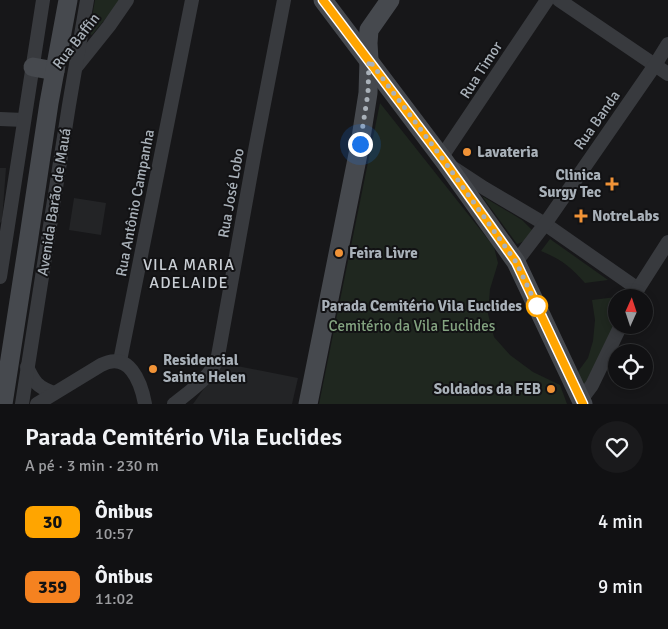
<!DOCTYPE html>
<html lang="pt">
<head>
<meta charset="utf-8">
<style>
	:root { --surface:#111113; --page:#1a1a1c; --text:#f1f3f6; --muted:#9c9da0; --line:#303133 }
	body { margin:0; font-family:Signika,sans-serif; background:var(--page); color:var(--text); height:100vh; display:flex; flex-direction:column; font-size:19px; white-space:nowrap }
	* { box-sizing:border-box; margin:0 }
	p { font-size:16px; color:var(--muted) }
	.icon { flex:none; width:28px; height:28px; fill:none; stroke:currentColor; stroke-width:2; stroke-linecap:round; stroke-linejoin:round }
	.map { position:relative; height:404px; overflow:hidden }
	.panel { display:flex; flex-direction:column; background:var(--surface); flex:1 }
	.panel>* { flex:none }
	.badge { padding:0 10px; border-radius:8px; font-size:18px; line-height:32px }
	.needle { width:32px; rotate:3deg }
	.controls { position:absolute; left:608px; top:289px; display:grid; gap:10px }
	.controls a { display:grid; place-items:center; width:45px; height:45px; border-radius:50%; background:var(--surface); box-shadow:0 2px 8px #0003,0 0 0 1px var(--line); font-size:25px }
	.you { position:absolute; width:25px; height:25px; margin:-12px; border:4px solid #fff; border-radius:50%; background:#1a73e8; box-shadow:0 0 0 8px #1a73e833 }
	.map>.badge { position:absolute; translate:-50% -50%; box-shadow:0 0 0 2px #fff }
	.round { display:grid; place-items:center; flex:none; width:52px; height:52px; border-radius:26px; background:var(--page) }
	.headline { display:flex; align-items:center; justify-content:space-between; height:85px; padding:0 25px }
	h1 { font-size:24px; font-weight:600; line-height:38px }
	ul { padding:0; list-style:none }
	li { display:flex; align-items:center; gap:15px; height:65px; padding:0 25px }
	li div { flex:1 }
	li b { display:block; font-size:19px }
	li em { font-style:normal }
	li .badge { min-width:55px; font-weight:700; text-align:center }
	.map>svg:first-child { display:block }
	.built { fill:#232426 }
	.green { fill:#1f271f }
	.lines { fill:none; stroke-linecap:round; stroke-linejoin:round }
	.street { stroke:#383a3e; stroke-width:14 }
	.secondary { stroke:#46494e; stroke-width:19 }
	.line-casing { stroke:#fff; stroke-width:11 }
	.line { stroke:#ffa500; stroke-width:8 }
	.walk { stroke:#a9b1b9; stroke-width:5; stroke-dasharray:0 9 }
	.poi-dot { fill:#f19337; stroke:#121214; stroke-width:2 }
	.stop-dot { fill:#fff; stroke:#ffa500; stroke-width:2.5 }
	.labels { text-anchor:middle; dominant-baseline:central; stroke-width:4; stroke-linejoin:round; paint-order:stroke }
	.street-label { font-size:15px; fill:#a9b1b9; stroke:#121214 }
	.poi-label { font-size:15px; font-weight:bold; fill:#a9b1b9; stroke:#121214; text-anchor:start }
	.stop-label { font-size:15px; font-weight:bold; fill:#a9b1b9; stroke:#121214; text-anchor:end }
	.park-label { font-size:15px; fill:#84a481; stroke:#121214 }
	.neighbourhood-label { font-size:16px; letter-spacing:1px; fill:#cacfd5; stroke:#121214 }
</style>
</head>
<body>
<div class="map">
<svg width="668" height="404" viewBox="0 0 668 404">
	<rect width="100%" height="100%" fill="#171719"/>
	<!-- built -->
	<g class="built">
		<polygon points="0,168 6,168 2,221 0,223"/>
		<polygon points="74,198 106,203 101,235 69,230"/>
		<polygon points="222,363 298,378 292,404 193,404"/>
	</g>
	<!-- green -->
	<g class="green">
		<polygon points="95,0 121,0 92,35 89,34"/>
		<polygon points="380,103 494,247 498,263 490,289 488,314 494,337 510,355 533,372 560,385 567,404 319,404"/>
		<polygon points="482,196 522,220 532,230 525,241 517,244"/>
		<path d="M550 239 608 280 585 283C570 266 562 260 541 251Z"/>
		<polygon points="624,296 624,297 616,298 616,321 586,386 577,373 588,358 593,341 595,320 592,300"/>
	</g>
	<g class="lines">
		<!-- street -->
		<g class="street">
			<polyline points="559,0 668,74"/>
			<polyline points="77,66 109,26 127,0"/>
			<polyline points="0,119 24,120"/>
			<polyline points="441,158 547,0"/>
			<polyline points="452,167 484,188 545,224 638,289"/>
			<polyline points="516,262 545,224 655,65 668,44"/>
			<polyline points="0,277 43,0"/>
			<polyline points="634,298 638,289 668,242"/>
			<polyline points="120,361 192,0"/>
			<path d="M27 367C34 382 37 387 54 393"/>
			<polyline points="581,400 592,385 621,325"/>
			<polyline points="22,404 69,105 87,0"/>
			<path d="M37 404 101 365C129 350 141 382 145 404"/>
			<path d="M174 404C190 391 212 377 218 356L256 145 284 0"/>
		</g>
		<!-- secondary -->
		<g class="secondary">
			<polyline points="323,0 445,162 516,262 583,404"/>
			<polyline points="33,67 55,71"/>
			<polyline points="3,404 28,243 49,103 68,0"/>
			<polyline points="308,404 360,144 368,93 369,60 368,43 369,30 390,0"/>
		</g>
	</g>
	<g class="lines">
		<defs>
			<polyline id="line" points="323,0 445,162 516,262 583,404"/>
		</defs>
		<!-- line casing -->
		<use href="#line" class="line-casing"/>
		<!-- line -->
		<use href="#line" class="line"/>
		<!-- walk -->
		<polyline class="walk" points="360,144 368,93 369,60 445,162 516,262 537,306"/>
	</g>
	<!-- markers -->
	<g class="poi-dot">
		<circle cx="467" cy="152" r="5"/>
		<path d="M609.5 176.5h5v5h5v5h-5v5h-5v-5h-5v-5h5z"/>
		<path d="M578.5 208.5h5v5h5v5h-5v5h-5v-5h-5v-5h5z"/>
		<circle cx="339" cy="253" r="5"/>
		<circle cx="153" cy="369" r="5"/>
		<circle cx="551" cy="389" r="5"/>
	</g>
	<circle class="stop-dot" cx="537" cy="306" r="10"/>
	<g class="labels">
		<!-- street labels -->
		<g class="street-label">
			<text transform="translate(76 41) rotate(-52)">Rua Baffin</text>
			<text transform="translate(481 70) rotate(-57)">Rua Timor</text>
			<text transform="translate(597 120) rotate(-55)">Rua Banda</text>
			<text transform="translate(231 193) rotate(-80)">Rua José Lobo</text>
			<text transform="translate(54 202) rotate(-81)">Avenida Barão de Mauá</text>
			<text transform="translate(135 203) rotate(-79)">Rua Antônio Campanha</text>
		</g>
		<!-- poi labels -->
		<g class="poi-label">
			<text x="477" y="152">Lavateria</text>
			<text x="601" y="175" text-anchor="end">Clinica<tspan x="601" dy="17">Surgy Tec</tspan></text>
			<text x="592" y="216">NotreLabs</text>
			<text x="349" y="253">Feira Livre</text>
			<text x="163" y="360">Residencial<tspan x="163" dy="17">Sainte Helen</tspan></text>
			<text x="541" y="389" text-anchor="end">Soldados da FEB</text>
		</g>
		<!-- stop labels -->
		<g class="stop-label">
			<text x="522" y="306">Parada Cemitério Vila Euclides</text>
		</g>
		<!-- park labels -->
		<g class="park-label">
			<text x="412" y="326">Cemitério da Vila Euclides</text>
		</g>
		<!-- neighbourhood labels -->
		<g class="neighbourhood-label">
			<text x="189" y="265">VILA MARIA<tspan x="189" dy="18">ADELAIDE</tspan></text>
		</g>
	</g>
</svg>
<div class="controls">
<a><svg class="needle" viewBox="-14 -14 28 28"><path d="M0-13l5 13h-10z" fill="#e53935"/><path d="M0 13l5-13h-10z" fill="#9c9da0"/></svg></a>
<a><svg class="icon" aria-label="locate" viewBox="0 0 24 24"><circle cx="12" cy="12" r="6"/><path d="M12 2v4M12 18v4M2 12h4M18 12h4"/></svg></a>
</div>
<div class="you" style="left:360px;top:144px"></div>
</div>
<section class="panel">
<div class="headline"><div><h1>Parada Cemitério Vila Euclides</h1><p>A pé · 3 min · 230 m</p></div><a class="round"><svg class="icon" aria-label="heart" viewBox="0 0 24 24"><path d="M12 20l-8-8c-3-5 5-10 8-4 3-6 11-1 8 4z"/></svg></a></div>
<ul>
<li><span class="badge" style="background:#ffa500;color:#111">30</span><div><b>Ônibus</b><p>10:57</p></div><em>4 min</em></li>
<li><span class="badge" style="background:#f58220;color:#111">359</span><div><b>Ônibus</b><p>11:02</p></div><em>9 min</em></li>
</ul>
</section>
</body>
</html>
